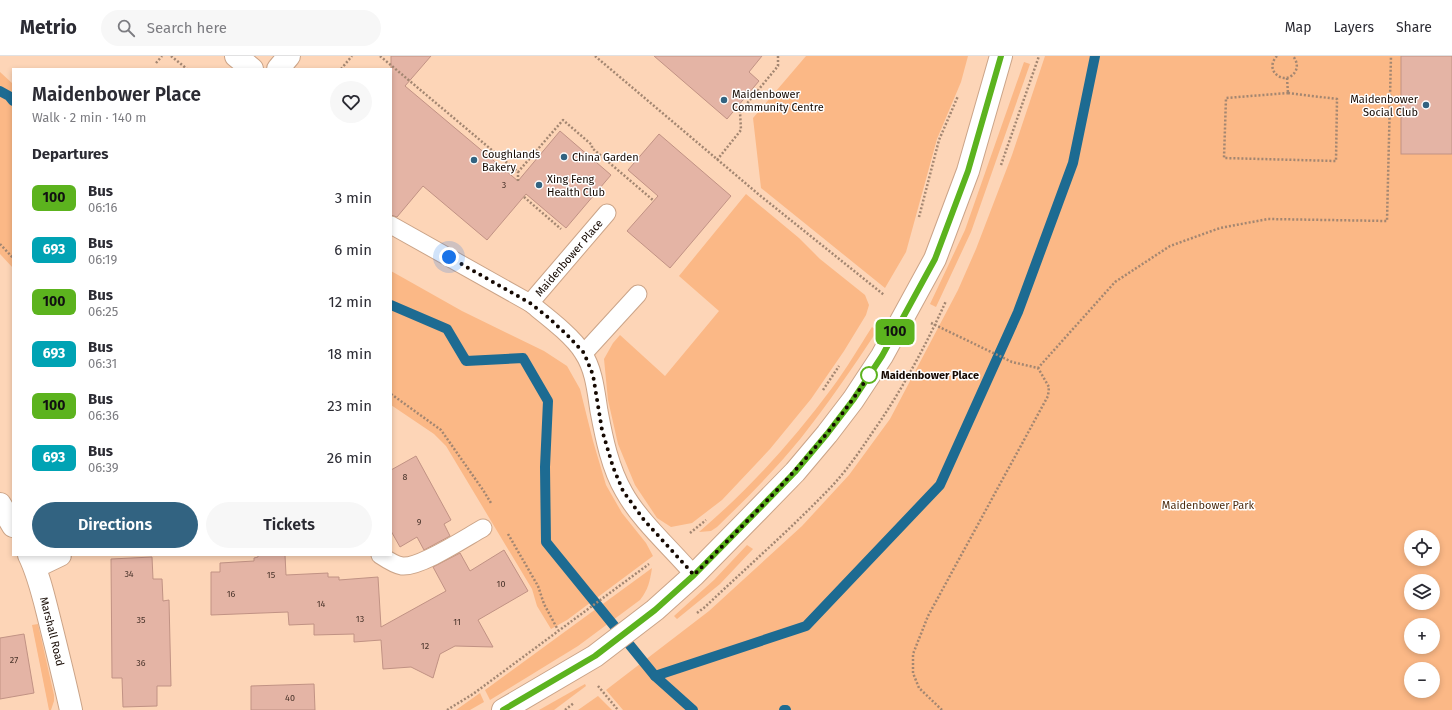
<!DOCTYPE html>
<html lang="en">
<head>
<meta charset="utf-8">
<style>
	:root { --surface:#fff; --page:#f7f7f7; --text:#2b2b33; --muted:#7c7c81; --line:#e1e1e2; --accent:#326381 }
	body { margin:0; font-family:"Fira Sans",sans-serif; background:var(--page); color:var(--text); height:100vh; display:flex; flex-direction:column; font-size:15px; white-space:nowrap }
	* { box-sizing:border-box; margin:0 }
	p { font-size:13px; color:var(--muted) }
	.icon { flex:none; width:22px; height:22px; fill:none; stroke:currentColor; stroke-width:2; stroke-linecap:round; stroke-linejoin:round }
	.map { position:relative; flex:1; overflow:hidden }
	.panel { position:absolute; left:12px; top:12px; width:380px; height:488px; display:flex; flex-direction:column; background:var(--surface); border-radius:0px; box-shadow:0 2px 6px #0003 }
	.panel>* { flex:none }
	.badge { padding:0 8px; border-radius:6px; font-size:14px; line-height:26px }
	.controls { position:absolute; left:1404px; top:474px; display:grid; gap:8px }
	.controls a { display:grid; place-items:center; width:36px; height:36px; border-radius:50%; background:var(--surface); box-shadow:0 2px 6px #0003; font-size:20px }
	.you { position:absolute; width:20px; height:20px; margin:-10px; border:3px solid #fff; border-radius:50%; background:#1a73e8; box-shadow:0 0 0 6px #1a73e833 }
	.map>.badge { position:absolute; translate:-50% -50%; box-shadow:0 0 0 2px #fff }
	h2 { padding:0 20px; font-size:15px; line-height:36px }
	.round { display:grid; place-items:center; flex:none; width:42px; height:42px; border-radius:21px; background:var(--page) }
	.head { display:flex; align-items:center; justify-content:space-between; height:68px; padding:0 20px }
	h1 { font-size:19px; font-weight:600; line-height:30px }
	.primary-button { display:flex; gap:8px; margin-top:auto; padding:8px 20px }
	.primary-button a { flex:1; height:46px; border-radius:24px; background:var(--accent); color:#fff; font-size:16px; font-weight:600; line-height:46px; text-align:center }
	.primary-button a+a { background:var(--page); color:var(--text) }
	ul { padding:0; list-style:none }
	li { display:flex; align-items:center; gap:12px; height:52px; padding:0 20px }
	li div { flex:1 }
	li b { display:block; font-size:15px }
	li em { font-style:normal }
	li .badge { min-width:44px; font-weight:700; text-align:center }
	header { display:flex; align-items:center; gap:24px; box-sizing:border-box; height:56px; padding:0 20px; background:var(--surface); border-bottom:1px solid var(--line) }
	header strong { font-size:19px }
	nav { display:flex; gap:22px; margin-inline-start:auto; font-size:14px }
	.search { width:280px; height:36px; background:var(--page); display:flex; align-items:center; gap:10px; box-sizing:border-box; padding:0 14px; border-radius:22px; color:var(--muted); font-size:15px }
	.map>svg:first-child { display:block }
	.green { fill:#fbb886; fill-rule:evenodd }
	.lines { fill:none; stroke-linecap:round; stroke-linejoin:round }
	.stream { stroke:#1d6b92; stroke-width:10 }
	.building { fill:#e4b4a5; stroke:#c19284 }
	.lane-casing { stroke:#cba488; stroke-width:19 }
	.street-casing { stroke:#cba488; stroke-width:24 }
	.secondary-casing { stroke:#cba488; stroke-width:24 }
	.path { stroke:#a38671; stroke-width:2.5; stroke-dasharray:2 2; stroke-linecap:butt }
	.lane { stroke:#fff; stroke-width:17 }
	.street { stroke:#fff; stroke-width:22 }
	.secondary { stroke:#fff; stroke-width:22 }
	.line-casing { stroke:#fff; stroke-width:9 }
	.line { stroke:#5cb31e; stroke-width:6 }
	.walk { stroke:#150902; stroke-width:4; stroke-dasharray:0 7.2 }
	.poi-dot { fill:#326381; stroke:#fff; stroke-width:1.5 }
	.stop-dot { fill:#fff; stroke:#5cb31e; stroke-width:2 }
	.labels { text-anchor:middle; dominant-baseline:central; stroke-width:3; stroke-linejoin:round; paint-order:stroke }
	.number-label { font-size:9px; fill:#49342b }
	.poi-label { font-size:11px; fill:#150902; stroke:#fff; text-anchor:start }
	.street-label { font-size:11px; fill:#150902; stroke:#fff }
	.stop-label { font-size:11px; font-weight:bold; fill:#150902; stroke:#fff; text-anchor:start }
	.park-label { font-size:11px; fill:#4d2c10; stroke:#fff }
</style>
</head>
<body>
<header>
<strong>Metrio</strong>
<div class="search"><svg class="icon" aria-label="search" viewBox="0 0 24 24"><circle cx="10" cy="10" r="6"/><path d="M15 15l6 6"/></svg>Search here</div>
<nav><a>Map</a><a>Layers</a><a>Share</a></nav>
</header>
<div class="map">
<svg width="1452" height="654" viewBox="0 0 1452 654">
	<rect width="100%" height="100%" fill="#fdd5b7"/>
	<!-- green -->
	<g class="green">
		<polygon points="806,0 968,0 961,26 937,83 906,196 885,232 761,132 753,62"/>
		<path d="M1045 0H1452V654H623L606 634 709 555 802 470 849 419 890 363 958 234 976 193 1012 99ZM1411 481H1433V503H1411ZM1411 525H1433V547H1411ZM1411 569H1433V591H1411ZM1411 613H1433V635H1411Z"/>
		<polygon points="1024,6 1030,8 971,176 936,251 930,248 965,174"/>
		<polygon points="0,16 13,28 13,212 0,198"/>
		<polygon points="746,138 799,182 820,203 865,239 869,249 866,259 844,295 811,343 770,393 722,444 692,467 671,471 657,462 635,429 618,388 608,344 604,303 613,287 620,279 665,320 719,255 679,220"/>
		<polygon points="391,215 462,255 544,295 567,310 580,333 593,385 606,429 622,457 646,487 653,500 567,564 551,573 537,550 532,533 446,390 434,378 391,349"/>
		<path d="M872 271 877 275C853 311 828 348 801 382 775 414 746 443 717 471L711 475 699 476C749 433 793 385 832 332 847 312 859 291 872 271Z"/>
		<polygon points="747,489 753,493 720,528 677,563 674,560 714,524"/>
		<path d="M652 512C650 525 648 534 640 544L578 590 490 644 485 634Z"/>
		<polygon points="38,568 54,639 54,645 51,654 49,654 32,569"/>
		<polygon points="585,628 586,630 554,654 539,654"/>
		<polygon points="480,637 484,646 470,654 456,654"/>
		<polygon points="598,640 612,654 578,654"/>
	</g>
	<g class="lines">
		<!-- stream -->
		<g class="stream">
			<polyline points="0,35 9,40 13,45"/>
			<polyline points="391,249 447,273 466,305 523,302 548,345 545,411 546,486 655,620 693,654"/>
			<polyline points="655,620 806,570 940,429 1018,256 1073,107 1095,0"/>
			<polyline points="784,654 786,654"/>
		</g>
	</g>
	<!-- building -->
	<g class="building">
		<polygon points="391,0 431,0 405,30 518,125 560,75 611,119 566,172 526,138 487,184 423,130 397,161 391,159"/>
		<polygon points="654,0 762,0 749,16 759,25 727,63"/>
		<rect x="1401" y="0" width="51" height="98"/>
		<polygon points="659,78 731,140 670,212 627,175 658,140 628,114"/>
		<polygon points="416,400 451,464 444,468 450,480 424,494 417,481 400,491 391,475 391,414"/>
		<polygon points="504,494 528,535 478,564 493,591 455,590 440,598 433,622 411,611 383,613 381,584 354,586 354,578 314,579 314,568 289,569 288,556 211,559 211,516 220,516 220,507 254,505 254,502 258,501 258,499 285,499 286,519 328,517 328,521 339,521 339,524 378,521 381,571 446,535 433,511 460,497 470,515"/>
		<polygon points="152,501 153,523 162,523 163,545 169,544 171,630 157,630 157,650 123,651 122,622 112,622 111,503"/>
		<polygon points="24,578 34,637 0,643 0,582"/>
		<polygon points="314,628 315,654 251,654 251,630"/>
	</g>
	<g class="lines">
		<defs>
			<g id="lane">
				<path id="s1" d="M391 169 530 247 607 157"/>
				<path d="M530 247C546 260 573 280 583 297 594 313 596 336 599 355 604 382 610 412 624 436 640 465 672 493 694 519"/>
				<polyline points="584,297 638,238"/>
				<path d="M380 499C386 503 395 509 402 510 420 512 465 482 483 472"/>
			</g>
			<g id="street">
				<polyline points="236,0 252,13"/>
				<polyline points="278,13 289,0"/>
				<polyline points="0,448 13,470"/>
				<path id="s2" d="M29 499C38 517 43 538 48 558 56 590 64 622 71 654"/>
				<polyline points="35,511 60,499"/>
			</g>
			<polyline id="secondary" points="503,654 595,600 655,554 694,519 757,455 795,416 827,378 853,344 882,300 935,203 968,115 1001,0"/>
		</defs>
		<!-- lane casing -->
		<use href="#lane" class="lane-casing"/>
		<!-- street casing -->
		<use href="#street" class="street-casing"/>
		<!-- secondary casing -->
		<use href="#secondary" class="secondary-casing"/>
		<!-- path -->
		<g class="path">
			<polyline points="171,0 187,13"/>
			<polyline points="380,0 518,116 563,64 592,89 592,92 654,145"/>
			<polyline points="595,0 757,137 884,239"/>
			<path d="M1277 0C1262 16 1288 32 1296 14 1298 9 1296 4 1293 0"/>
			<polyline points="156,7 162,0"/>
			<polyline points="341,13 352,0"/>
			<polyline points="1287,22 1288,37"/>
			<polygon points="1288,37 1337,43 1336,105 1224,102 1226,42"/>
			<polyline points="717,104 741,74 740,56 778,10 778,0"/>
			<polyline points="1001,109 1039,0"/>
			<polyline points="518,125 518,116"/>
			<polyline points="524,141 561,173"/>
			<polyline points="919,161 939,84 958,40"/>
			<polyline points="0,188 13,202"/>
			<polyline points="931,267 1012,306 1038,312 1115,226 1170,190 1220,172 1268,163 1387,165 1391,0"/>
			<polyline points="823,334 839,310"/>
			<polyline points="391,338 441,374 483,434 491,447"/>
			<polyline points="690,477 706,464"/>
			<polyline points="508,478 538,530 544,548 558,574"/>
			<path d="M697 557 705 551C747 511 792 472 832 430 847 414 860 395 872 377 901 336 925 291 946 245"/>
			<polyline points="598,630 618,654"/>
			<polyline points="447,654 473,638 649,508"/>
			<polyline points="565,654 574,647"/>
			<polyline points="942,654 919,632 913,617 913,598 928,560 1048,340 1049,331 1038,312"/>
		</g>
		<!-- lane -->
		<use href="#lane" class="lane"/>
		<!-- street -->
		<use href="#street" class="street"/>
		<!-- secondary -->
		<use href="#secondary" class="secondary"/>
	</g>
	<g class="lines">
		<defs>
			<polyline id="line" points="503,654 595,600 655,554 694,519 757,455 795,416 827,378 853,344 882,300 935,203 968,115 1001,0"/>
		</defs>
		<!-- line casing -->
		<use href="#line" class="line-casing"/>
		<!-- line -->
		<use href="#line" class="line"/>
		<!-- walk -->
		<path class="walk" d="M449 201 530 247 549 262 568 280 584 297 593 319 602 374 613 411 623 435 644 464 694 519C756 455 821 395 869 319"/>
	</g>
	<!-- markers -->
	<g class="poi-dot">
		<circle cx="724" cy="44" r="4"/>
		<circle cx="1426" cy="49" r="4"/>
		<circle cx="564" cy="101" r="4"/>
		<circle cx="474" cy="104" r="4"/>
		<circle cx="539" cy="129" r="4"/>
	</g>
	<circle class="stop-dot" cx="869" cy="319" r="8"/>
	<g class="labels">
		<!-- number labels -->
		<g class="number-label">
			<text x="504" y="129">3</text>
			<text x="405" y="421">8</text>
			<text x="419" y="466">9</text>
			<text x="129" y="518">34</text>
			<text x="271" y="519">15</text>
			<text x="501" y="528">10</text>
			<text x="231" y="538">16</text>
			<text x="321" y="548">14</text>
			<text x="360" y="563">13</text>
			<text x="141" y="564">35</text>
			<text x="457" y="566">11</text>
			<text x="425" y="590">12</text>
			<text x="14" y="604">27</text>
			<text x="141" y="607">36</text>
			<text x="290" y="642">40</text>
		</g>
		<!-- poi labels -->
		<g class="poi-label">
			<text x="732" y="38">Maidenbower<tspan x="732" dy="13">Community Centre</tspan></text>
			<text x="1418" y="43" text-anchor="end">Maidenbower<tspan x="1418" dy="13">Social Club</tspan></text>
			<text x="482" y="98">Coughlands<tspan x="482" dy="13">Bakery</tspan></text>
			<text x="572" y="101">China Garden</text>
			<text x="547" y="123">Xing Feng<tspan x="547" dy="13">Health Club</tspan></text>
		</g>
		<!-- street labels -->
		<g class="street-label">
			<text stroke="none"><textPath href="#s1" startOffset="219">Maidenbower Place</textPath></text>
			<text stroke="none"><textPath href="#s2" startOffset="80">Marshall Road</textPath></text>
		</g>
		<!-- stop labels -->
		<g class="stop-label">
			<text x="881" y="319">Maidenbower Place</text>
		</g>
		<!-- park labels -->
		<g class="park-label">
			<text x="1208" y="449">Maidenbower Park</text>
		</g>
	</g>
</svg>
<div class="controls">
<a><svg class="icon" aria-label="locate" viewBox="0 0 24 24"><circle cx="12" cy="12" r="6"/><path d="M12 2v4M12 18v4M2 12h4M18 12h4"/></svg></a>
<a><svg class="icon" aria-label="layers" viewBox="0 0 24 24"><path d="M12 4l9 5-9 5-9-5zM3 14l9 5 9-5"/></svg></a>
<a>+</a>
<a>−</a>
</div>
<div class="you" style="left:449px;top:201px"></div>
<b class="badge" style="left:895px;top:276px;background:#5cb31e;color:#111">100</b>
<section class="panel">
<div class="head"><div><h1>Maidenbower Place</h1><p>Walk · 2 min · 140 m</p></div><a class="round"><svg class="icon" aria-label="heart" viewBox="0 0 24 24"><path d="M12 20l-8-8c-3-5 5-10 8-4 3-6 11-1 8 4z"/></svg></a></div>
<h2>Departures</h2>
<ul>
<li><span class="badge" style="background:#5cb31e;color:#111">100</span><div><b>Bus</b><p>06:16</p></div><em>3 min</em></li>
<li><span class="badge" style="background:#00a3b4;color:#fff">693</span><div><b>Bus</b><p>06:19</p></div><em>6 min</em></li>
<li><span class="badge" style="background:#5cb31e;color:#111">100</span><div><b>Bus</b><p>06:25</p></div><em>12 min</em></li>
<li><span class="badge" style="background:#00a3b4;color:#fff">693</span><div><b>Bus</b><p>06:31</p></div><em>18 min</em></li>
<li><span class="badge" style="background:#5cb31e;color:#111">100</span><div><b>Bus</b><p>06:36</p></div><em>23 min</em></li>
<li><span class="badge" style="background:#00a3b4;color:#fff">693</span><div><b>Bus</b><p>06:39</p></div><em>26 min</em></li>
</ul>
<div class="primary-button"><a>Directions</a><a>Tickets</a></div>
</section>
</div>
</body>
</html>
